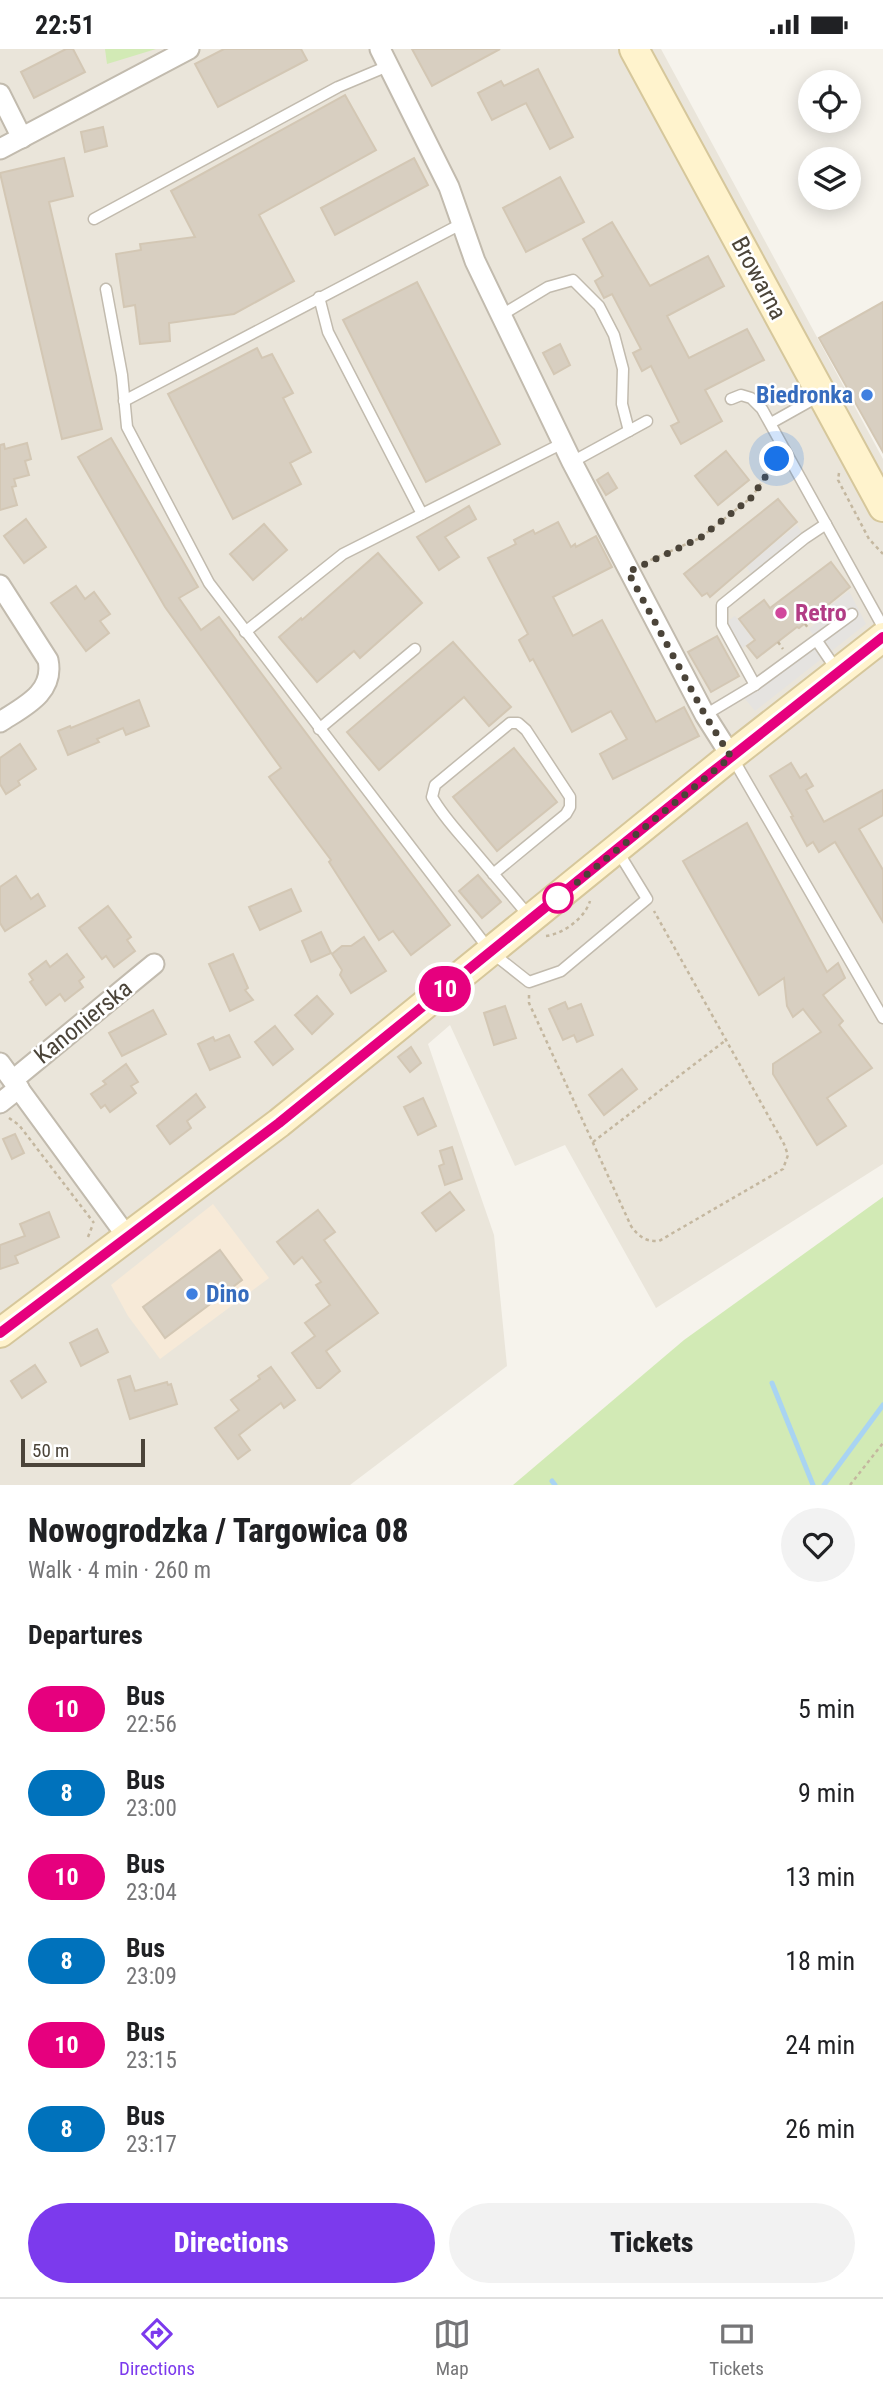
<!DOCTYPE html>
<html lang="en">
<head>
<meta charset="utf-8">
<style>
	:root { --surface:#fff; --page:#f2f2f2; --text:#202124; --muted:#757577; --line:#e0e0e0; --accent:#7c3aed }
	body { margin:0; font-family:"Roboto Condensed",sans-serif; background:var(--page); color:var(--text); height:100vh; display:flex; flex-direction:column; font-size:26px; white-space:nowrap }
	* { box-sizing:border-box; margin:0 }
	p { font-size:23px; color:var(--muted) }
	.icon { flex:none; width:38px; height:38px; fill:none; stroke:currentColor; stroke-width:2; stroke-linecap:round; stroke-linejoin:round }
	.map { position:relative; height:1436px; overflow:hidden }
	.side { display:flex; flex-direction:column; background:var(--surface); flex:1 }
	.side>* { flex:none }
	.badge { padding:0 14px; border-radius:23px; font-size:24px; line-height:46px }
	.fabs { position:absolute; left:798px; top:21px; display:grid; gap:14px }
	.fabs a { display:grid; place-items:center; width:63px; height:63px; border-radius:50%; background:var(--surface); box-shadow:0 4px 18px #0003; font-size:35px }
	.scale { position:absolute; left:21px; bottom:18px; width:124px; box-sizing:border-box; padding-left:7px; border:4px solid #4b4439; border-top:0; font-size:19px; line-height:24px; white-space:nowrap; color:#4b4439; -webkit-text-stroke:5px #fff; paint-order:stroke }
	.you { position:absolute; width:35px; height:35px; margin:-18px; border:5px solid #fff; border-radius:50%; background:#1a73e8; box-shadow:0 0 0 10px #1a73e833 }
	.map>.badge { position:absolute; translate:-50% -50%; box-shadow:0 0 0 4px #fff }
	h2 { padding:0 28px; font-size:26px; line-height:63px }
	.round { display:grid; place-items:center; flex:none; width:74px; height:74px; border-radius:37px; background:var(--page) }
	.headline { display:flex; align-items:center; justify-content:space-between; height:119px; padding:0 28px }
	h1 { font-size:33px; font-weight:800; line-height:52px }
	.primary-button { display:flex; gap:14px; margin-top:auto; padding:14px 28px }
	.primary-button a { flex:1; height:80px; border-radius:42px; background:var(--accent); color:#fff; font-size:28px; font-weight:800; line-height:80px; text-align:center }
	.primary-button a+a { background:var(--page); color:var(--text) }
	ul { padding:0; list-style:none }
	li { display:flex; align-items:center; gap:21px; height:84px; padding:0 28px }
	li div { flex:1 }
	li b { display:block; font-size:26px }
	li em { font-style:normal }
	li .badge { min-width:77px; font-weight:700; text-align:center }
	.status { display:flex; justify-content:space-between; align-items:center; height:49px; padding:0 35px; background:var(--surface); direction:ltr }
	.status svg { height:19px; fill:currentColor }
	.dock { display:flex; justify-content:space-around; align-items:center; height:98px; border-top:2px solid var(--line); background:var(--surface); font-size:19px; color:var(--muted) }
	.dock a { display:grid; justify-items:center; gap:4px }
	.dock .active { color:var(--accent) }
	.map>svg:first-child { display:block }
	.residential { fill:#eae5da }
	.commercial { fill:#f7ead8 }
	.green { fill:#d2eab5 }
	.parking { fill:#e5e3e0 }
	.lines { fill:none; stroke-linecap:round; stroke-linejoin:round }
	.stream { stroke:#a9d4f2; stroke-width:5 }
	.building { fill:#d8cfc1; stroke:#d3c7b4; stroke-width:2 }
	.lane-casing { stroke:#c2bbae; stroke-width:13 }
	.street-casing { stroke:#c2bbae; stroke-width:23 }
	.secondary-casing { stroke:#d6c79b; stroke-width:32 }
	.path { stroke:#c4b79f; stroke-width:2.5; stroke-dasharray:3.5 3.5; stroke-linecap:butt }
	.lane { stroke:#fff; stroke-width:10 }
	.street { stroke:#fff; stroke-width:19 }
	.secondary { stroke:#fff3cd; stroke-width:28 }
	.line-casing { stroke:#fff; stroke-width:16 }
	.line { stroke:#e6007e; stroke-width:10 }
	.walk { stroke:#4b4439; stroke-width:7; stroke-dasharray:0 12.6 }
	.shop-dot { fill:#3f7fe0; stroke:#fff; stroke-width:2.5 }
	.hotel-dot { fill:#d1479c; stroke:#fff; stroke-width:2.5 }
	.stop-dot { fill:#fff; stroke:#e6007e; stroke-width:3.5 }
	.labels { text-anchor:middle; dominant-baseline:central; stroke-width:5; stroke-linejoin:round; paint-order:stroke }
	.street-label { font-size:24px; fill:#4b4439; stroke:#fff }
	.shop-label { font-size:24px; font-weight:bold; fill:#366cbe; stroke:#fff; text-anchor:end }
	.hotel-label { font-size:24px; font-weight:bold; fill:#b23c85; stroke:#fff; text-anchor:start }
</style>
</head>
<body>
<div class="status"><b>22:51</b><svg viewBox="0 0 49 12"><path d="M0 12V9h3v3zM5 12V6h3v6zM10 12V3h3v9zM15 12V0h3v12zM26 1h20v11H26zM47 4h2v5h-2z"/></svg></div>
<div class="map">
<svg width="883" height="1436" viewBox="0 0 883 1436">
	<rect width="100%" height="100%" fill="#f6f3ec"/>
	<!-- residential -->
	<polygon class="residential" points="0,0 661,0 883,410 883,1115 656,1259 565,1096 515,1117 450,976 428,995 494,1186 507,1317 350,1436 0,1436"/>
	<!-- commercial -->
	<polygon class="commercial" points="213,1155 269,1229 160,1310 128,1267 111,1236"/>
	<!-- green -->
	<g class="green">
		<polygon points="105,0 156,0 107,15"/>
		<polygon points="883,1148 883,1436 513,1436 684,1291"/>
	</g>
	<!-- parking -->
	<g class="parking">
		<polygon points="797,476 805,489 754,530 746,517"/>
		<polygon points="849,542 866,575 755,662 741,645 817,591 809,580 815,575 813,570"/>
		<polygon points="735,567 753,590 737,604 722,576"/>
	</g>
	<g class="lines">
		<!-- stream -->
		<g class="stream">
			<polyline points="772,1334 813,1436"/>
			<polyline points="552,1432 555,1436"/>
			<polyline points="824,1436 883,1356"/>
		</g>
	</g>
	<!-- building -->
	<g class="building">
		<polygon points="66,0 73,0 85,23 34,49 21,23"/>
		<polygon points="224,0 301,0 307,11 218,58 195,15"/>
		<polygon points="412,0 500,0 432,37"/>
		<polygon points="538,20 573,88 550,100 526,54 492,71 478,44 501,32 504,37"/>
		<polygon points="345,46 376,101 259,166 294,232 234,265 169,274 170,292 140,295 135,256 124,258 116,205 141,201 140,195 195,188 171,142"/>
		<polygon points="103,78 107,97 85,103 81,83"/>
		<polygon points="64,109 73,147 49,153 102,380 62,390 0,124"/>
		<polygon points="414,109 428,136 335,186 321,159"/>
		<polygon points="560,128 584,173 526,203 503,159"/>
		<polygon points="612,173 650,237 708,207 724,237 667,267 689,309 747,280 764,311 705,341 722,372 681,395 671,377 679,373 651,317 642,322 633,304 641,300 612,245 604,249 595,232 603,227 583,190"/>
		<polygon points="417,233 500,395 426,433 343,271"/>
		<polygon points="883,253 883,403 819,289"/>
		<polygon points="560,295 570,316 554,325 543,304"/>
		<polygon points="257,299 262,309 272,305 293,344 283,349 311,403 290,414 301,435 233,470 168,345"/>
		<polygon points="111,389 198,538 179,549 201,581 219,568 450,876 411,906 393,882 379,891 329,813 331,811 269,728 281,719 165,558 78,408"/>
		<polygon points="27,394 31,410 25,412 29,426 14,430 16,437 12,438 17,456 0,461 0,396 4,395 5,400"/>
		<polygon points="726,402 749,431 718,456 695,427"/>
		<polygon points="608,424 617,439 606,446 597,431"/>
		<polygon points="778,450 797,473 710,548 707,544 702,547 684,525"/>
		<polygon points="469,457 476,470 445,488 459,508 439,521 417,488"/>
		<polygon points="26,470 46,498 24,514 4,487"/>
		<polygon points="558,473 571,498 575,495 576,498 596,487 612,518 553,548 573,587 602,571 656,673 684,658 699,687 613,730 600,705 627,690 611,662 572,683 533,610 530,612 519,591 528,585 488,509 516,495 514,491 533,481 535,485"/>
		<polygon points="264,475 287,501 253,531 230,505"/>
		<polygon points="378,504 422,554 360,609 354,602 317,633 279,588 301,569 302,571"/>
		<polygon points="831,513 850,538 799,579 797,578 757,609 747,597 755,591 739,570 764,551 770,559"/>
		<polygon points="76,537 85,550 94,543 110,565 100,572 109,584 86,602 51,554"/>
		<polygon points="717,587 739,627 711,643 688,603"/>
		<polygon points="453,593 511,658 489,677 464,648 379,721 347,683"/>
		<polygon points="139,651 149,677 126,686 123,679 97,690 99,693 68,706 58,682 70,677 71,679"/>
		<polygon points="20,695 36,720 18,732 20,736 6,745 0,735 0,709"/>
		<polygon points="514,699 557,753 497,802 453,748"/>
		<polygon points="791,714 800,729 806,725 813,737 806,741 824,773 883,741 883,766 859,780 883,821 883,873 835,793 819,803 813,793 807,797 791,768 793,767 770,727"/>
		<polygon points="747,774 827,923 838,914 845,929 823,946 843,972 839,976 872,1019 827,1049 846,1077 817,1096 773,1025 773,1015 821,983 803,960 793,968 787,957 784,929 759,946 683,812"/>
		<polygon points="478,826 501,853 482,869 459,842"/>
		<polygon points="16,827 31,850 38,845 45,857 5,882 0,874 0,838"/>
		<polygon points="291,840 301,862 260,881 249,858"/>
		<polygon points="108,857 131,888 127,891 135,902 114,918 106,907 102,910 79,879"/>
		<polygon points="321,883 331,904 311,913 302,892"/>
		<polygon points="364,888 386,922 351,944 340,926 342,921 332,905 342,897 351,897"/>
		<polygon points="67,905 84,928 79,932 83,938 65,952 60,945 46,956 30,933 33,931 29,925 46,912 50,918"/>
		<polygon points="233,905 248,939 245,941 253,951 230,962 209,915"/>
		<polygon points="317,947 333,965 312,985 295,966"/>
		<polygon points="565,953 568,960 581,955 593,986 577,993 574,986 563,991 549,960"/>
		<polygon points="505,957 516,989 494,996 484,964"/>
		<polygon points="153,961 166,985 122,1007 109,984"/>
		<polygon points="275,977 293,1000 273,1016 255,993"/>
		<polygon points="229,986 240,1008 210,1021 198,995 213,988 215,992"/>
		<polygon points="411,998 421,1014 410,1023 398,1008"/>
		<polygon points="126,1015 138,1033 131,1037 136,1044 110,1063 105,1056 101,1059 91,1045 106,1035 103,1032"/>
		<polygon points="622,1020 637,1040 604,1066 589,1046"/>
		<polygon points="196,1045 205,1058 187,1072 191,1079 170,1095 157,1077"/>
		<polygon points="423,1049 436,1077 418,1086 404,1058"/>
		<polygon points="15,1085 24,1104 12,1110 3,1090"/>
		<polygon points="452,1098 462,1130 445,1136 439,1117 444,1115 440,1102"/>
		<polygon points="450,1143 464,1161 436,1182 422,1164"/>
		<polygon points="318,1161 335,1183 324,1191 378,1264 326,1302 340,1322 320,1339 317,1339 292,1304 315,1287 305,1274 330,1256 316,1236 321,1233 302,1208 294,1215 277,1193"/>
		<polygon points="49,1163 59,1188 15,1207 18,1214 0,1220 0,1196 25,1187 20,1175"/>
		<polygon points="220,1201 242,1231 165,1289 143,1258"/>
		<polygon points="97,1280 108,1303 81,1317 70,1294"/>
		<polygon points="35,1316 46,1333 22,1349 11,1332"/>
		<polygon points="271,1318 295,1351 284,1359 281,1354 239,1386 250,1401 238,1410 215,1379 239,1361 231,1351 260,1330 258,1327"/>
		<polygon points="130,1327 135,1342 167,1333 168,1336 171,1335 177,1355 130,1370 118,1331"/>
	</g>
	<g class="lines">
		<defs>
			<g id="lane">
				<polyline points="94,170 338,38 388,17"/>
				<polyline points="106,240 122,326 127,378 209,534 491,903 529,933 561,922 647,850 617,801"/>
				<polyline points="319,248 328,283 422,465"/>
				<polyline points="500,267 548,238 573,231 599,257 614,286 623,320 622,355 629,382"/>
				<polyline points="731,350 741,346 751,349 762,360 883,578"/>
				<polyline points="124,352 461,175"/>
				<polyline points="771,374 821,346"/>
				<polyline points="572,413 647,372"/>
				<polyline points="826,475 805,489 722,556 722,576 755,636 852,565"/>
				<polyline points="245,583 343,505 563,394"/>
				<polyline points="817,592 836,620"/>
				<polyline points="705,666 755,636"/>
				<polyline points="319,680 415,600"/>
				<polyline points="732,708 883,969"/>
				<path d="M493 825 566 765 570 758V748L526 681 518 674H510L435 736 432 748C442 766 456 781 469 796 489 820 509 843 529 867"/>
			</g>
			<g id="street">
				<polyline points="380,0 449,138 475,212 572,413 705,666 731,707"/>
				<polyline points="0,45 22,89"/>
				<polyline points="0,100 189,0"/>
				<path d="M0 536 48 611C55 644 23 658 0 673"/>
				<polyline points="0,1014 128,1189"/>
				<polyline points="13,1031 154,915"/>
				<polyline points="0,1054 19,1039"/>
			</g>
			<g id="secondary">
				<polyline points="634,0 883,458"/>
				<polyline points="0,1284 279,1074 731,707 883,588"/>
			</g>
		</defs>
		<!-- lane casing -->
		<use href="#lane" class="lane-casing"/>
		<!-- street casing -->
		<use href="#street" class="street-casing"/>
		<!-- secondary casing -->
		<use href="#secondary" class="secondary-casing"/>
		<!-- path -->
		<g class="path">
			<polyline points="839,424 838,431 869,490 883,505"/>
			<polyline points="644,514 700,489 752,448 776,411"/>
			<polyline points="805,575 809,580"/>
			<polyline points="778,593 783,600"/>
			<path d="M546 887C563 885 585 869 590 852"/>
			<path d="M529 946V954L631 1177C638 1187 646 1193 659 1192L783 1120 788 1106 784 1095 654 862"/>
			<polyline points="9,1069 19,1076 94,1174"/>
			<polyline points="593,1093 726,991"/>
			<polyline points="88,1188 93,1175"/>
			<polyline points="850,1436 883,1394"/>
		</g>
		<!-- lane -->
		<use href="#lane" class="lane"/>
		<!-- street -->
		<use href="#street" class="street"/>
		<!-- secondary -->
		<use href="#secondary" class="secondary"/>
	</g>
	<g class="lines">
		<defs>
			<polyline id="line" points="0,1284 279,1074 711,724 883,588"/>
		</defs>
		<!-- line casing -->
		<use href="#line" class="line-casing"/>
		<!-- line -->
		<use href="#line" class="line"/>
		<!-- walk -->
		<polyline class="walk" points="558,849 553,853 731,708 705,666 628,523 700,489 752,448 777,410"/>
	</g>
	<!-- markers -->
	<g class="shop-dot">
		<circle cx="867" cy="346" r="7"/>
		<circle cx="192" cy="1245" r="7"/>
	</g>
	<circle class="hotel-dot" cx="781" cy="564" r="7"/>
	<circle class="stop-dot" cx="558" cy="849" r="14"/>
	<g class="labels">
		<!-- street labels -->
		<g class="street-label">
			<text transform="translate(759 229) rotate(62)">Browarna</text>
			<text transform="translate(83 973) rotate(-39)">Kanonierska</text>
		</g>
		<!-- shop labels -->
		<g class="shop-label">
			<text x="853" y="346">Biedronka</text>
			<text x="206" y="1245" text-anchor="start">Dino</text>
		</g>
		<!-- hotel labels -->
		<g class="hotel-label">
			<text x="795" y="564">Retro</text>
		</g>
	</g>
</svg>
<div class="fabs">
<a><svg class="icon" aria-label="locate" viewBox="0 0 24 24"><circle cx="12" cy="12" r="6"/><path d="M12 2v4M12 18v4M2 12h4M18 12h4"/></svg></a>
<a><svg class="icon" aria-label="layers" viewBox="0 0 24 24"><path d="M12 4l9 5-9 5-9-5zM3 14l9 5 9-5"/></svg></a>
</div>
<div class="scale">50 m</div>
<div class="you" style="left:777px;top:410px"></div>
<b class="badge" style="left:445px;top:940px;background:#e6007e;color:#fff">10</b>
</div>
<section class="side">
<div class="headline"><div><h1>Nowogrodzka / Targowica 08</h1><p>Walk · 4 min · 260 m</p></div><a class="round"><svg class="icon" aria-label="heart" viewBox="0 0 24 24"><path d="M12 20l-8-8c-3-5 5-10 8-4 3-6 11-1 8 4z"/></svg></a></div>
<h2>Departures</h2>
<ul>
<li><span class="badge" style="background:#e6007e;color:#fff">10</span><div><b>Bus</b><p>22:56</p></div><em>5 min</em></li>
<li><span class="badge" style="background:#0072bc;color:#fff">8</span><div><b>Bus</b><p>23:00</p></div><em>9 min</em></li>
<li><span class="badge" style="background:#e6007e;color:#fff">10</span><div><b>Bus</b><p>23:04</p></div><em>13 min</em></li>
<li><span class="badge" style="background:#0072bc;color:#fff">8</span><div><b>Bus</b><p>23:09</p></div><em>18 min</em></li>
<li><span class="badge" style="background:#e6007e;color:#fff">10</span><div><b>Bus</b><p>23:15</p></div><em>24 min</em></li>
<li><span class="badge" style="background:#0072bc;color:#fff">8</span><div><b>Bus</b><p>23:17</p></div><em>26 min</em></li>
</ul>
<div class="primary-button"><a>Directions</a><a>Tickets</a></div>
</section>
<nav class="dock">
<a class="active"><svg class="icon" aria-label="directions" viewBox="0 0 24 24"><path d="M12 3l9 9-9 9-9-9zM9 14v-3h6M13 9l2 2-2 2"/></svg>Directions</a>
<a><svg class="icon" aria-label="map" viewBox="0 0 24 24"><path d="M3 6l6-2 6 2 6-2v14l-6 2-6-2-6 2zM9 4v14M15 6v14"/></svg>Map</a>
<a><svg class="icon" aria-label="tickets" viewBox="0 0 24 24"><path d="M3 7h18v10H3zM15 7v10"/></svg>Tickets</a>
</nav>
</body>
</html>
